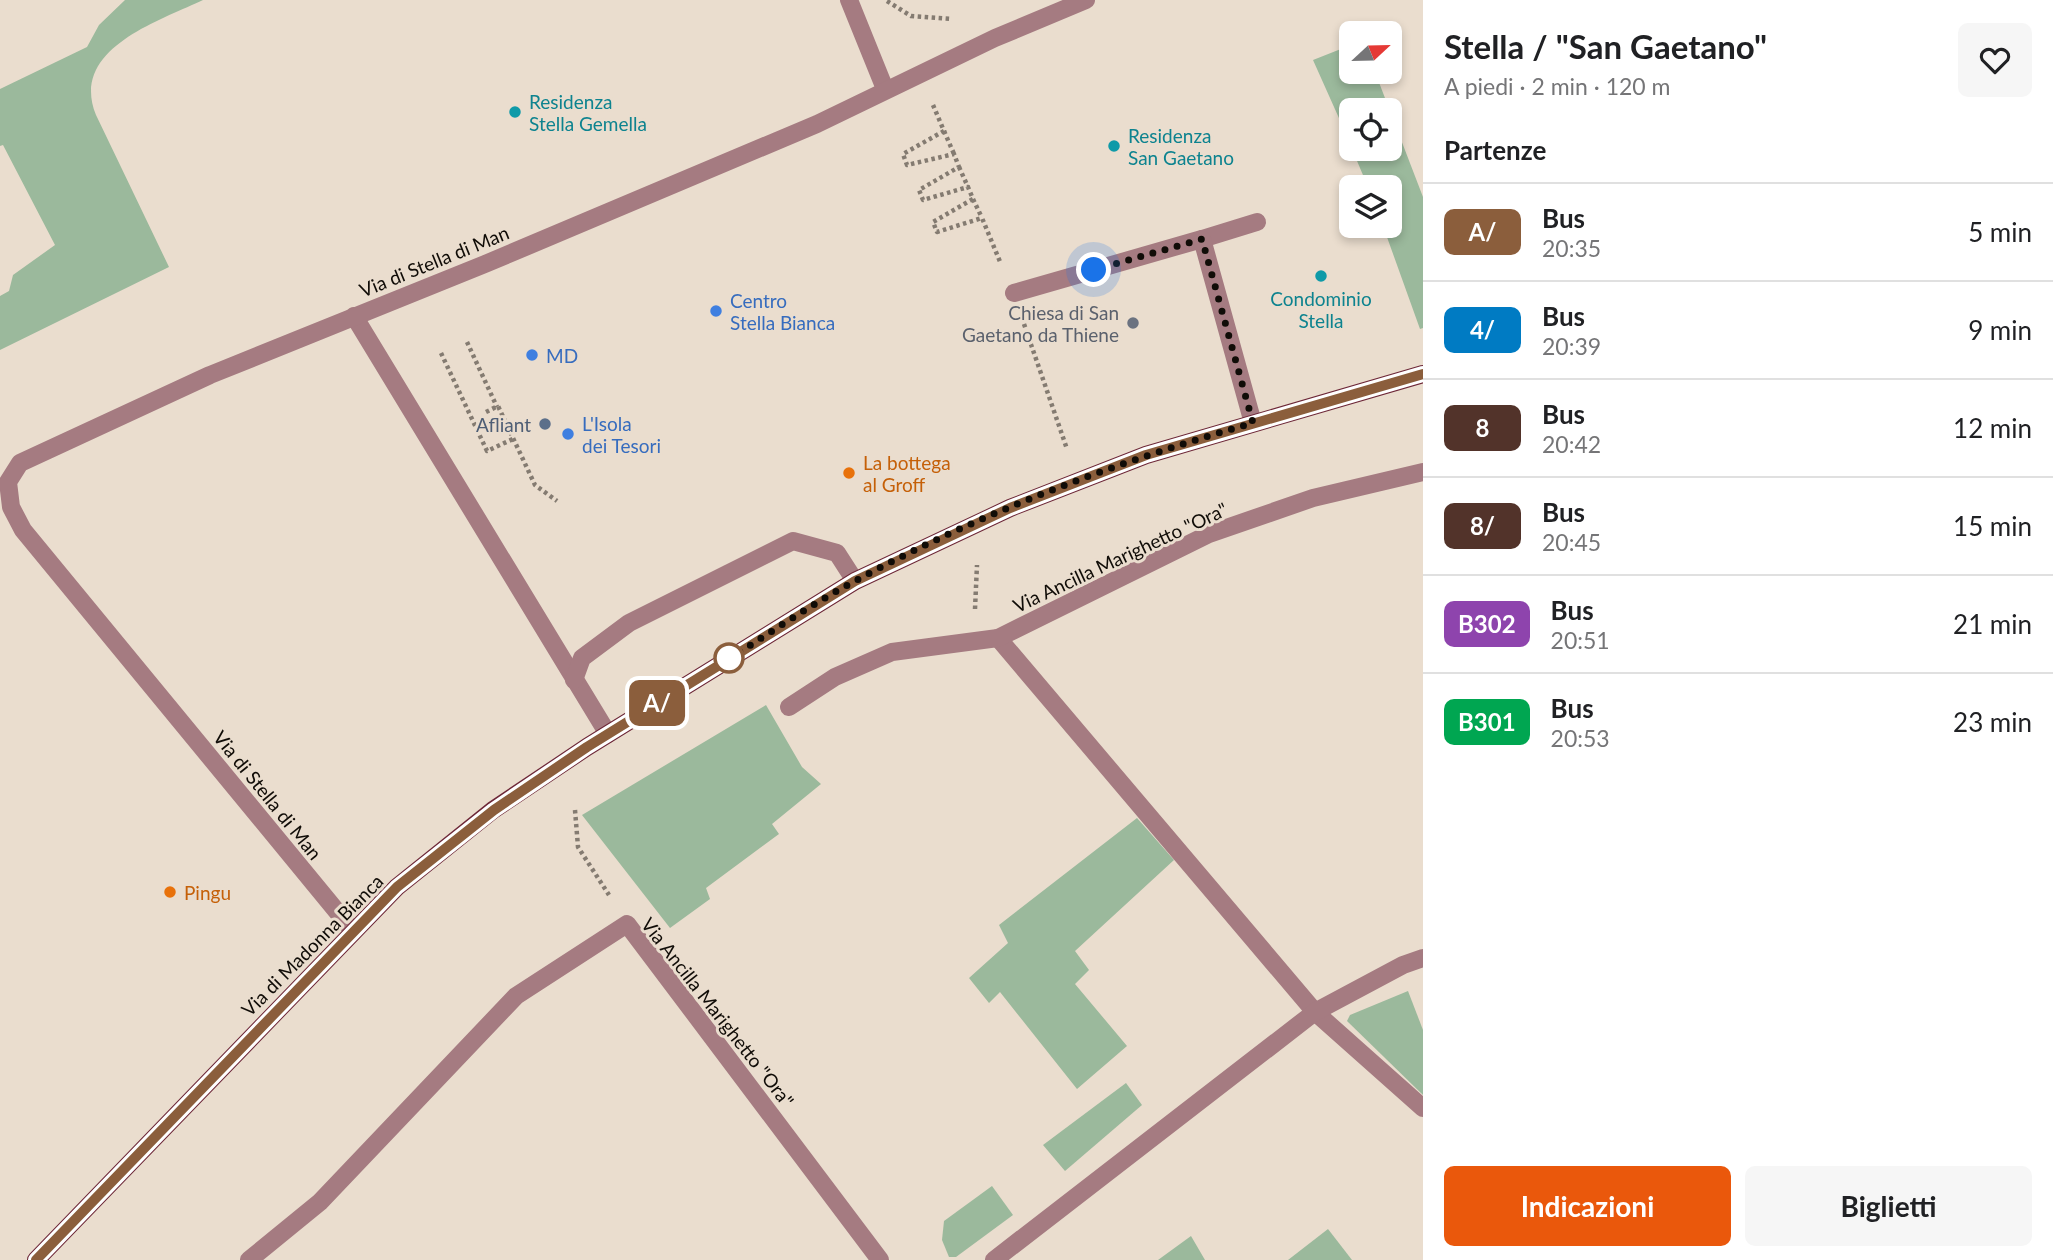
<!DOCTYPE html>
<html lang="it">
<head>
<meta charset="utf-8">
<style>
	:root { --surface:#fff; --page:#f6f6f6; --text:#202124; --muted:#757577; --line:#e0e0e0; --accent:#ea580c }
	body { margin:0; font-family:Lato,sans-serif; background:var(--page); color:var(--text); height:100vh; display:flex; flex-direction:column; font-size:26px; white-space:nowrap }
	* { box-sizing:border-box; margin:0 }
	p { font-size:23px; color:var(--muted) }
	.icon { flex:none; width:38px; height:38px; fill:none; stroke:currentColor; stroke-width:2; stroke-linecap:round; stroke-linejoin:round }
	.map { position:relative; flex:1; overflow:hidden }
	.details { display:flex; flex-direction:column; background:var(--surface); width:630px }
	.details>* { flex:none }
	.badge { padding:0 14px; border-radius:10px; font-size:24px; line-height:46px }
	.needle { width:46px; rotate:68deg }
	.fabs { position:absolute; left:1339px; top:21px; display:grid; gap:14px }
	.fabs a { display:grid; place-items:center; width:63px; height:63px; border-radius:10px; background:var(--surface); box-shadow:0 4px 10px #0003; font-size:35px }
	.you { position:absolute; width:35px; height:35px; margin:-18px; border:5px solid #fff; border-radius:50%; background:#1a73e8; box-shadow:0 0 0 10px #1a73e833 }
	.map>.badge { position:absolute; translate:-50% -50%; box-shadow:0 0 0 4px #fff }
	h2 { padding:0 21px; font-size:26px; line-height:63px }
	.round { display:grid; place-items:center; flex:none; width:74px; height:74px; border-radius:10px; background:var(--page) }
	.headline { display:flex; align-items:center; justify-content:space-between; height:119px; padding:0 21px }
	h1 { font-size:33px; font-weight:700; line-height:52px }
	.primary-button { display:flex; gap:14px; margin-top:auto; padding:14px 21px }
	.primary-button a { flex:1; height:80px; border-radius:10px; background:var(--accent); color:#fff; font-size:28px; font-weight:700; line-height:80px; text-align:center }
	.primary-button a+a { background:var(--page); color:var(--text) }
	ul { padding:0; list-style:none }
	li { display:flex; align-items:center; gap:21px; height:98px; padding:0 21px; border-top:2px solid var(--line) }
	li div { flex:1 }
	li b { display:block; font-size:26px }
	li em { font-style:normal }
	li .badge { min-width:77px; font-weight:700; text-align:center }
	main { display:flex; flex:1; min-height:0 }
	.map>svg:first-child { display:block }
	.green { fill:#9bb99c }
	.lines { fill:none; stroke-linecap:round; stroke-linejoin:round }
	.path { stroke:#847b71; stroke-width:4.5; stroke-dasharray:3.5 3.5; stroke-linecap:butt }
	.minor { stroke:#a57b81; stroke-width:18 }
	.major { stroke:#6d2737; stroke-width:18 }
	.line-casing { stroke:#fff; stroke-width:16 }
	.line { stroke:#8b5e3c; stroke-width:10 }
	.walk { stroke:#100c07; stroke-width:7; stroke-dasharray:0 12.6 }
	.culture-dot { fill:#0f9aa8; stroke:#eaddce; stroke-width:2.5 }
	.shop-dot { fill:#3f7fe0; stroke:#eaddce; stroke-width:2.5 }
	.worship-dot { fill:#6b7280; stroke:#eaddce; stroke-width:2.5 }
	.service-dot { fill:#5c6f8a; stroke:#eaddce; stroke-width:2.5 }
	.food-dot { fill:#e8710a; stroke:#eaddce; stroke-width:2.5 }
	.stop-dot { fill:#fff; stroke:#8b5e3c; stroke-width:3.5 }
	.labels { text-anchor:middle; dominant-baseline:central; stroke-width:6; stroke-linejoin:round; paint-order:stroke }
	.culture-label { font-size:19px; fill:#0d838f; stroke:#eaddce; text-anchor:start }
	.street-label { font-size:19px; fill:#100c07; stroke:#eaddce }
	.shop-label { font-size:19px; fill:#366cbe; stroke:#eaddce; text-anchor:start }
	.worship-label { font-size:19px; fill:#5b616d; stroke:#eaddce; text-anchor:end }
	.service-label { font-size:19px; fill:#4e5e75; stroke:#eaddce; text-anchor:end }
	.food-label { font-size:19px; fill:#c56008; stroke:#eaddce; text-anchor:start }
</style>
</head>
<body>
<main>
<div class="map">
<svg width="1423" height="1260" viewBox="0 0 1423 1260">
	<rect width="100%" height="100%" fill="#eaddce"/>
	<!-- green -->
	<g class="green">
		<path d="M125 0H203C159 21 69 49 96 115L169 267 0 350V296L9 291 13 275 55 245 3 145 0 146V89L87 47 99 25Z"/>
		<polygon points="1351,45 1351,72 1375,72 1423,197 1423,328 1420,329 1383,226 1390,226 1390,187 1368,187 1352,149 1390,149 1390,110 1351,110 1351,145 1313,60"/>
		<polygon points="766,705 802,767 821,784 772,824 779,834 706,888 710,899 670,928 582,815"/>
		<polygon points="1137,818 1174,860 1075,951 1089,970 1075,984 1127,1046 1077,1089 1000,992 989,1003 969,978 1008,943 999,925"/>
		<polygon points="1408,991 1423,1030 1423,1095 1347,1021 1350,1015"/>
		<polygon points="1126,1083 1142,1105 1065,1171 1043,1145"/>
		<polygon points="992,1186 1013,1215 956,1257 949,1257 942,1240 944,1221"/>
		<polygon points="1328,1229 1352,1260 1288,1260"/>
		<polygon points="1191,1236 1205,1260 1158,1260"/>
	</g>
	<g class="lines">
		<!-- path -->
		<g class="path">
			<polyline points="887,1 911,16 951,19"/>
			<polyline points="933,105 944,131 903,154 907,165 954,154 959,167 919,190 923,200 968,187 973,199 933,222 937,232 982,218 1001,264"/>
			<polyline points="944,131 954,154"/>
			<polyline points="959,167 968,187"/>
			<polyline points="973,199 982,218"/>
			<polyline points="1024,324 1067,449"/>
			<polyline points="467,342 497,407"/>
			<polyline points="441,353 487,451 513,439"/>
			<polyline points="486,412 498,406 535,485 557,501"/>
			<polyline points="975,609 977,565"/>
			<polyline points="575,810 578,847 609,895"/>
		</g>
		<!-- minor -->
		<g class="minor">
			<polyline points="849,0 885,89"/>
			<polyline points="1202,239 1257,222"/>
			<polyline points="1014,293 1202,239 1253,423"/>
			<polyline points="354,316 608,734"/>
			<polyline points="998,638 1315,1012 1423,1108"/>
			<polyline points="574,680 582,658 629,623 793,541 837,553 855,581"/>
			<polyline points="789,707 835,677 892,652 998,638 1209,534 1313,498 1423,472"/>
			<polyline points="353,931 23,530 11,507 8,482 20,463 210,375 485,264 817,124 995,38 1086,0"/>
			<polyline points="249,1260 320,1202 516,996 627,924 880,1260"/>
			<polyline points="994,1260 1315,1012 1403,965 1423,958"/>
		</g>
		<!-- major -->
		<polyline class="major" points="36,1260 397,887 493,810 587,747 855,581 1010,508 1146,455 1423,374"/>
	</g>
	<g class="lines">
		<defs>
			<polyline id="line" points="36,1260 397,887 494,810 587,747 855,581 1010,508 1146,455 1423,374"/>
		</defs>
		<!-- line casing -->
		<use href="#line" class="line-casing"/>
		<!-- line -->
		<use href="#line" class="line"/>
		<!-- walk -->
		<path class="walk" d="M729 658 724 662C767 635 810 605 855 581 980 513 1116 462 1253 423L1202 239 1094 270"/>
	</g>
	<!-- markers -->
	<g class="culture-dot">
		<circle cx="515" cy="112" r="7"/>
		<circle cx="1114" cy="146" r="7"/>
		<circle cx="1321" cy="276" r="7"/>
	</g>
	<g class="shop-dot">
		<circle cx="716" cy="311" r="7"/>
		<circle cx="532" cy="355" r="7"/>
		<circle cx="568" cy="434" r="7"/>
	</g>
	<circle class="worship-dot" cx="1133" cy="323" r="7"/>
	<circle class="service-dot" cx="545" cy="424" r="7"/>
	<g class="food-dot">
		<circle cx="849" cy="473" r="7"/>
		<circle cx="170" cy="892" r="7"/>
	</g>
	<circle class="stop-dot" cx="729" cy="658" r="14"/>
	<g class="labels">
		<!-- culture labels -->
		<g class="culture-label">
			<text x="529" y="101">Residenza<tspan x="529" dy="22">Stella Gemella</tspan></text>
			<text x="1128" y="135">Residenza<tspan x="1128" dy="22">San Gaetano</tspan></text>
			<text x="1321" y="298" text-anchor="middle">Condominio<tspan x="1321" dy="22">Stella</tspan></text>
		</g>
		<!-- street labels -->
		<g class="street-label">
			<text transform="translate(434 261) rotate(-22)">Via di Stella di Man</text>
			<text transform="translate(1120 557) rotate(-25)">Via Ancilla Marighetto "Ora"</text>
			<text transform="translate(268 795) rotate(51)">Via di Stella di Man</text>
			<text transform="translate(312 945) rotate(-45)">Via di Madonna Bianca</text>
			<text transform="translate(718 1012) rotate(52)">Via Ancilla Marighetto "Ora"</text>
		</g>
		<!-- shop labels -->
		<g class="shop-label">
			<text x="730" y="300">Centro<tspan x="730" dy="22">Stella Bianca</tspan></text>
			<text x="546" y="355">MD</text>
			<text x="582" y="423">L'Isola<tspan x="582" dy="22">dei Tesori</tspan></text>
		</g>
		<!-- worship labels -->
		<g class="worship-label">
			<text x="1119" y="312">Chiesa di San<tspan x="1119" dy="22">Gaetano da Thiene</tspan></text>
		</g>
		<!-- service labels -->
		<g class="service-label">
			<text x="531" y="424">Afliant</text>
		</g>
		<!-- food labels -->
		<g class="food-label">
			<text x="863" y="462">La bottega<tspan x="863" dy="22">al Groff</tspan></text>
			<text x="184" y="892">Pingu</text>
		</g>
	</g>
</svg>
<div class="fabs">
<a><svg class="needle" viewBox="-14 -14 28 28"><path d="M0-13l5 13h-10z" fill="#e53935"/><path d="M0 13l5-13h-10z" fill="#757577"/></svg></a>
<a><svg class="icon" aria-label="locate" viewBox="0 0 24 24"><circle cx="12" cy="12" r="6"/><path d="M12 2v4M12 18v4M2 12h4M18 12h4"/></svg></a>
<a><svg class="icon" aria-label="layers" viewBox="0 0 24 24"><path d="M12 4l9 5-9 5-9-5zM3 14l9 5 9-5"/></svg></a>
</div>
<div class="you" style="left:1094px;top:270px"></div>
<b class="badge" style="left:657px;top:703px;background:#8b5e3c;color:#fff">A/</b>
</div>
<section class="details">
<div class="headline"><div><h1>Stella / &quot;San Gaetano&quot;</h1><p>A piedi · 2 min · 120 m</p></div><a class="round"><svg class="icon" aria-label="heart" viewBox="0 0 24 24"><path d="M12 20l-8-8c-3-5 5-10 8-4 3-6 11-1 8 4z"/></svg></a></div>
<h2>Partenze</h2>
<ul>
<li><span class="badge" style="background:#8b5e3c;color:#fff">A/</span><div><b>Bus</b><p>20:35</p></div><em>5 min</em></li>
<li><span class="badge" style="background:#007bc3;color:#fff">4/</span><div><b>Bus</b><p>20:39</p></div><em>9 min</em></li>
<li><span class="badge" style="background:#52332a;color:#fff">8</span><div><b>Bus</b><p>20:42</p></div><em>12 min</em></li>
<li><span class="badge" style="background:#52332a;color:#fff">8/</span><div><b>Bus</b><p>20:45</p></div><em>15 min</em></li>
<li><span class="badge" style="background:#8e44ad;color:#fff">B302</span><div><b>Bus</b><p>20:51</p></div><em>21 min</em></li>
<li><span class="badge" style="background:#00a651;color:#fff">B301</span><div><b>Bus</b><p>20:53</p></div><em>23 min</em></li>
</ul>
<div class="primary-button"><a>Indicazioni</a><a>Biglietti</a></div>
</section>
</main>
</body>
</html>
